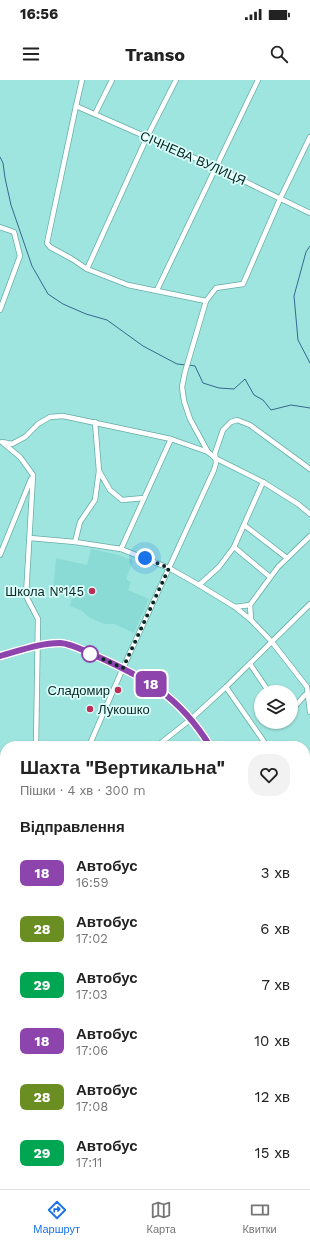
<!DOCTYPE html>
<html lang="uk">
<head>
<meta charset="utf-8">
<style>
	:root { --surface:#fff; --page:#f2f2f2; --text:#222; --muted:#767676; --line:#e0e0e0; --accent:#1a73e8 }
	body { margin:0; font-family:"Work Sans",sans-serif; background:var(--page); color:var(--text); height:100vh; display:flex; flex-direction:column; font-size:15px; white-space:nowrap }
	* { box-sizing:border-box; margin:0 }
	p { font-size:13px; color:var(--muted) }
	.icon { flex:none; width:22px; height:22px; fill:none; stroke:currentColor; stroke-width:2; stroke-linecap:round; stroke-linejoin:round }
	.map { position:relative; flex:1; overflow:hidden }
	.sheet { position:absolute; left:0px; top:661px; width:310px; height:448px; display:flex; flex-direction:column; background:var(--surface); border-radius:16px 16px 0 0; box-shadow:0 1px 3px #0004 }
	.sheet>* { flex:none }
	.badge { padding:0 8px; border-radius:6px; font-size:14px; line-height:26px }
	.buttons { position:absolute; left:254px; top:605px; display:grid; gap:8px }
	.buttons a { display:grid; place-items:center; width:44px; height:44px; border-radius:50%; background:var(--surface); box-shadow:0 1px 3px #0004; font-size:20px }
	.you { position:absolute; width:20px; height:20px; margin:-10px; border:3px solid #fff; border-radius:50%; background:#1a73e8; box-shadow:0 0 0 6px #1a73e833 }
	.map>.badge { position:absolute; translate:-50% -50%; box-shadow:0 0 0 2px #fff }
	h2 { padding:0 20px; font-size:15px; line-height:36px }
	.round { display:grid; place-items:center; flex:none; width:42px; height:42px; border-radius:16px; background:var(--page) }
	.head { display:flex; align-items:center; justify-content:space-between; height:68px; padding:0 20px }
	h1 { font-size:19px; font-weight:700; line-height:30px }
	ul { padding:0; list-style:none }
	li { display:flex; align-items:center; gap:12px; height:56px; padding:0 20px }
	li div { flex:1 }
	li b { display:block; font-size:15px }
	li em { font-style:normal }
	li .badge { min-width:44px; font-weight:700; text-align:center }
	.status { display:flex; justify-content:space-between; align-items:center; height:28px; padding:0 20px; background:var(--surface); direction:ltr }
	.status svg { height:11px; fill:currentColor }
	header { display:flex; justify-content:space-between; align-items:center; height:52px; padding:0 20px; background:var(--surface); font-size:18px; font-weight:700 }
	.tab-bar { display:flex; justify-content:space-around; align-items:center; height:56px; border-top:1px solid var(--line); background:var(--surface); font-size:11px; color:var(--muted) }
	.tab-bar a { display:grid; justify-items:center; gap:2px }
	.tab-bar .active { color:var(--accent) }
	.map>svg:first-child { display:block }
	.built { fill:#8adbd5 }
	.lines { fill:none; stroke-linecap:round; stroke-linejoin:round }
	.stream { stroke:#356890; stroke-width:1 }
	.street-casing { stroke:#67aca7; stroke-width:6 }
	.secondary-casing { stroke:#67aca7; stroke-width:9 }
	.street { stroke:#fff; stroke-width:4.5 }
	.secondary { stroke:#fff; stroke-width:7 }
	.tram { stroke:#4e7f7b; stroke-width:1 }
	.line-casing { stroke:#fff; stroke-width:9 }
	.line { stroke:#8e44ad; stroke-width:6 }
	.walk { stroke:#082624; stroke-width:4; stroke-dasharray:0 7.2 }
	.poi-dot { fill:#be2f57; stroke:#ddfffb; stroke-width:1.5 }
	.stop-dot { fill:#fff; stroke:#8e44ad; stroke-width:2 }
	.labels { text-anchor:middle; dominant-baseline:central; stroke-width:3.5; stroke-linejoin:round; paint-order:stroke }
	.street-label { font-size:13px; fill:#082624; stroke:#ddfffb }
	.poi-label { font-size:13px; fill:#082624; stroke:#ddfffb; text-anchor:end }
</style>
</head>
<body>
<div class="status"><b>16:56</b><svg viewBox="0 0 49 12"><path d="M0 12V9h3v3zM5 12V6h3v6zM10 12V3h3v9zM15 12V0h3v12zM26 1h20v11H26zM47 4h2v5h-2z"/></svg></div>
<header><svg class="icon" aria-label="menu" viewBox="0 0 24 24"><path d="M4 6h16M4 12h16M4 18h16"/></svg>Transo<svg class="icon" aria-label="search" viewBox="0 0 24 24"><circle cx="10" cy="10" r="6"/><path d="M15 15l6 6"/></svg></header>
<div class="map">
<svg width="310" height="1109" viewBox="0 0 310 1109">
	<rect width="100%" height="100%" fill="#9fe5df"/>
	<!-- built -->
	<g class="built">
		<polygon points="91,469 119,475 133,481 126,499 131,502 128,510 149,519 134,553 114,544 104,544 90,538 82,531 70,526 72,517 53,513 56,478 87,485"/>
		<polygon points="0,750 3,750 0,820"/>
		<polygon points="0,886 5,886 5,968 0,969"/>
		<rect x="81" y="1104" width="37" height="5"/>
	</g>
	<g class="lines">
		<!-- stream -->
		<g class="stream">
			<polyline points="0,77 3,83 5,98 11,125 32,186 48,214 63,224 86,234 107,240 143,266 177,284 186,285"/>
			<polyline points="310,166 306,172 294,216 298,260 310,283"/>
			<polyline points="189,285 195,286 203,303 219,308 234,309 245,299 254,315 263,320 271,330 291,325 310,328"/>
		</g>
		<defs>
			<g id="street">
				<polyline points="82,0 76,26 47,163 50,167 72,179 87,189 128,205 206,221"/>
				<polyline points="76,26 215,87 310,133"/>
				<polyline points="95,34 112,0"/>
				<polyline points="0,147 14,152 20,176 0,230"/>
				<polyline points="87,189 147,57 176,0"/>
				<polyline points="157,210 258,0"/>
				<polyline points="2,362 12,364 25,357 38,344 50,337 63,336 171,359 208,372 215,378 263,402 298,424 310,434"/>
				<polyline points="3,363 20,377 33,395 26,516 38,539 36,666"/>
				<polyline points="208,372 190,339 184,321 182,307 185,292 206,221 216,208 243,204 280,119 310,57"/>
				<polyline points="99,391 110,410 122,420 144,418"/>
				<polyline points="244,445 287,478"/>
				<polyline points="30,458 75,462 121,469 169,488 199,505 235,527 251,540 272,562 307,607 310,632"/>
				<polyline points="75,462 80,442 95,420 99,391 95,342"/>
				<polyline points="234,467 270,497"/>
				<polyline points="121,469 171,359"/>
				<polyline points="0,475 31,399"/>
				<polyline points="199,505 219,487 234,467 263,402"/>
				<polyline points="235,527 250,525"/>
				<polyline points="251,540 250,525 278,487 310,456"/>
				<polyline points="250,584 269,612"/>
				<polyline points="226,607 267,666"/>
				<polyline points="291,631 305,615 307,614"/>
				<polyline points="89,666 123,588 214,390 216,383 215,373 223,350 231,342 237,340 250,345 310,389"/>
				<polyline points="157,666 191,639 226,607 310,524"/>
				<polyline points="305,758 310,755"/>
				<polyline points="305,982 310,973"/>
				<polyline points="151,1109 154,1104"/>
				<polyline points="230,1109 233,1104"/>
			</g>
			<g id="secondary">
				<path d="M0 576C19 571 39 563 60 563 70 563 85 571 94 575 146 598 179 616 210 666"/>
				<polyline points="305,890 310,887"/>
				<polyline points="305,900 310,906"/>
			</g>
		</defs>
		<!-- street casing -->
		<use href="#street" class="street-casing"/>
		<!-- secondary casing -->
		<use href="#secondary" class="secondary-casing"/>
		<!-- street -->
		<use href="#street" class="street"/>
		<!-- secondary -->
		<use href="#secondary" class="secondary"/>
		<!-- tram -->
		<g class="tram">
			<polyline points="0,864 5,864"/>
			<polyline points="305,892 310,889"/>
		</g>
	</g>
	<g class="lines">
		<defs>
			<path id="line" d="M0 576C19 571 39 563 60 563 69 563 85 571 94 575 146 598 179 616 210 666"/>
		</defs>
		<!-- line casing -->
		<use href="#line" class="line-casing"/>
		<!-- line -->
		<use href="#line" class="line"/>
		<!-- walk -->
		<polyline class="walk" points="90,574 87,572 123,588 169,488 145,478"/>
	</g>
	<!-- markers -->
	<g class="poi-dot">
		<circle cx="92" cy="511" r="4"/>
		<circle cx="118" cy="610" r="4"/>
		<circle cx="90" cy="629" r="4"/>
	</g>
	<circle class="stop-dot" cx="90" cy="574" r="8"/>
	<g class="labels">
		<!-- street labels -->
		<g class="street-label">
			<text transform="translate(193 78) rotate(24)">СІЧНЕВА ВУЛИЦЯ</text>
		</g>
		<!-- poi labels -->
		<g class="poi-label">
			<text x="84" y="511">Школа №145</text>
			<text x="110" y="610">Сладомир</text>
			<text x="98" y="629" text-anchor="start">Лукошко</text>
		</g>
	</g>
</svg>
<div class="buttons">
<a><svg class="icon" aria-label="layers" viewBox="0 0 24 24"><path d="M12 4l9 5-9 5-9-5zM3 14l9 5 9-5"/></svg></a>
</div>
<div class="you" style="left:145px;top:478px"></div>
<b class="badge" style="left:151px;top:604px;background:#8e44ad;color:#fff">18</b>
<section class="sheet">
<div class="head"><div><h1>Шахта &quot;Вертикальна&quot;</h1><p>Пішки · 4 хв · 300 m</p></div><a class="round"><svg class="icon" aria-label="heart" viewBox="0 0 24 24"><path d="M12 20l-8-8c-3-5 5-10 8-4 3-6 11-1 8 4z"/></svg></a></div>
<h2>Відправлення</h2>
<ul>
<li><span class="badge" style="background:#8e44ad;color:#fff">18</span><div><b>Автобус</b><p>16:59</p></div><em>3 хв</em></li>
<li><span class="badge" style="background:#6b8e23;color:#fff">28</span><div><b>Автобус</b><p>17:02</p></div><em>6 хв</em></li>
<li><span class="badge" style="background:#00a651;color:#fff">29</span><div><b>Автобус</b><p>17:03</p></div><em>7 хв</em></li>
<li><span class="badge" style="background:#8e44ad;color:#fff">18</span><div><b>Автобус</b><p>17:06</p></div><em>10 хв</em></li>
<li><span class="badge" style="background:#6b8e23;color:#fff">28</span><div><b>Автобус</b><p>17:08</p></div><em>12 хв</em></li>
<li><span class="badge" style="background:#00a651;color:#fff">29</span><div><b>Автобус</b><p>17:11</p></div><em>15 хв</em></li>
</ul>
</section>
</div>
<nav class="tab-bar">
<a class="active"><svg class="icon" aria-label="directions" viewBox="0 0 24 24"><path d="M12 3l9 9-9 9-9-9zM9 14v-3h6M13 9l2 2-2 2"/></svg>Маршрут</a>
<a><svg class="icon" aria-label="map" viewBox="0 0 24 24"><path d="M3 6l6-2 6 2 6-2v14l-6 2-6-2-6 2zM9 4v14M15 6v14"/></svg>Карта</a>
<a><svg class="icon" aria-label="tickets" viewBox="0 0 24 24"><path d="M3 7h18v10H3zM15 7v10"/></svg>Квитки</a>
</nav>
</body>
</html>
